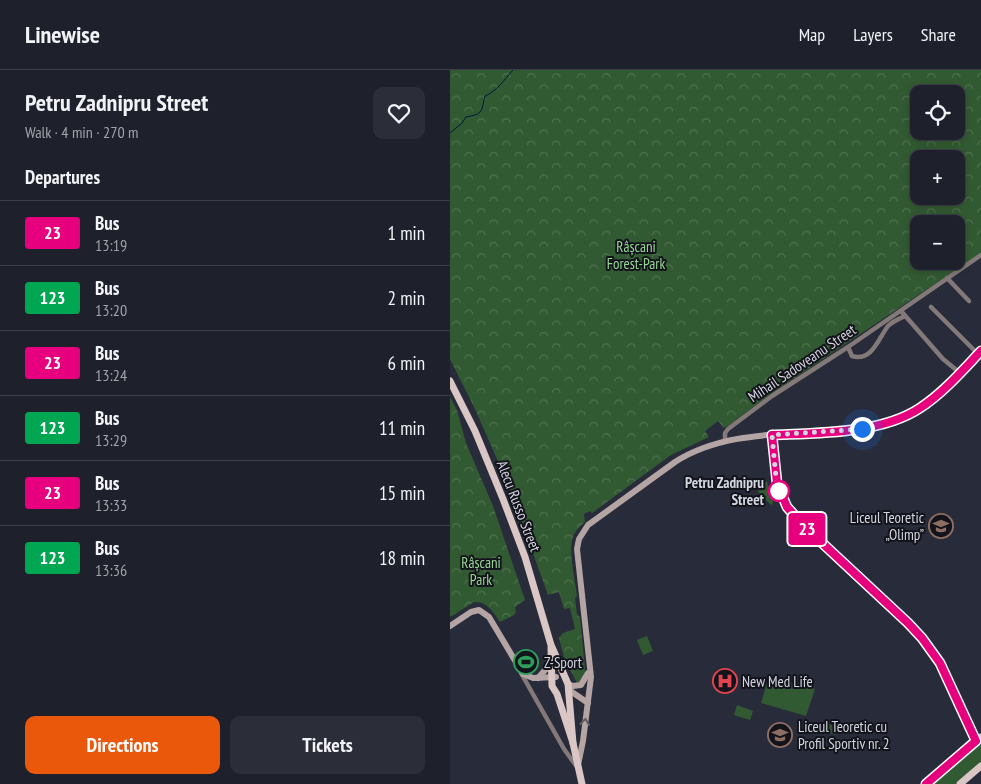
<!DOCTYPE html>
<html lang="en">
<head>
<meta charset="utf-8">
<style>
	:root { --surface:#1e202c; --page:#2b2d38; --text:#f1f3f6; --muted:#a1a3a9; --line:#3c3e48; --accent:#ea580c }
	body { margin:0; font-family:"PT Sans Narrow",sans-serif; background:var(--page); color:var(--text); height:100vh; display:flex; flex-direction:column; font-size:19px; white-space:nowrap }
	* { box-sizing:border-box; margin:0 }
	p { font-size:16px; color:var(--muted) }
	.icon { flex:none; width:28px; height:28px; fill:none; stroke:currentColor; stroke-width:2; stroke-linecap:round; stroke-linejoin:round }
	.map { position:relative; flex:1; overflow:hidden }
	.panel { display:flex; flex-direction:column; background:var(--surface); width:450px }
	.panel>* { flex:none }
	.badge { padding:0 10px; border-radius:4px; font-size:18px; line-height:32px }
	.tools { position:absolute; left:460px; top:15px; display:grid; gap:10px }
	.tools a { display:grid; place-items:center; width:55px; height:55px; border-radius:10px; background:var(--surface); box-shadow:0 2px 8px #0003,0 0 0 1px var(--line); font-size:25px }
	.you { position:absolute; width:25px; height:25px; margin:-12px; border:4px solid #fff; border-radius:50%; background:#1a73e8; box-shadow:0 0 0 8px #1a73e833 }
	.map>.badge { position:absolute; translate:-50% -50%; box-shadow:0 0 0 2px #fff }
	h2 { padding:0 25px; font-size:19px; line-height:45px }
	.round { display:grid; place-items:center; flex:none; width:52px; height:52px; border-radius:10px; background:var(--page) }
	.summary { display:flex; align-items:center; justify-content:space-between; height:85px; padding:0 25px }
	h1 { font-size:24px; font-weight:700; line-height:38px }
	.cta { display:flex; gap:10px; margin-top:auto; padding:10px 25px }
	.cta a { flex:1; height:58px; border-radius:10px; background:var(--accent); color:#fff; font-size:20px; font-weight:700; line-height:58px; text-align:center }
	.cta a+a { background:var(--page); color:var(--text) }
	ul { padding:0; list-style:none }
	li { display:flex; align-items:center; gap:15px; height:65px; padding:0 25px; border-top:1px solid var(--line) }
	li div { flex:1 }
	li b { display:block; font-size:19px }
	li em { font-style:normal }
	li .badge { min-width:55px; font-weight:700; text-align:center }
	header { display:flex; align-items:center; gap:30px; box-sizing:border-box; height:70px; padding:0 25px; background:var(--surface); border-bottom:1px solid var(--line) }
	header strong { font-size:24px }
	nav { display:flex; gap:28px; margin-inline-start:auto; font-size:18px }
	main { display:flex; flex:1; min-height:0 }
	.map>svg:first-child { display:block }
	.forest { fill:url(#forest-crowns); fill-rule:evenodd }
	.green { fill:#325a32 }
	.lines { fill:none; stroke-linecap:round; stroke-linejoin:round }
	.stream { stroke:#00183f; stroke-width:1 }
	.street { stroke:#837978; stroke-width:4.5 }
	.secondary { stroke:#b4a5a4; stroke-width:6 }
	.primary { stroke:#dac6c5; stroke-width:7 }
	.oneway { stroke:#645c60 }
	.line-casing { stroke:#fff; stroke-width:11 }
	.line { stroke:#e6007e; stroke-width:8 }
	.walk { stroke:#d3d5df; stroke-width:5; stroke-dasharray:0 9 }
	.stop-dot { fill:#fff; stroke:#e6007e; stroke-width:2.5 }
	.labels { text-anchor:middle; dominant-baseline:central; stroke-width:4; stroke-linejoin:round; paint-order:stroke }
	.park-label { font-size:15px; fill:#96d795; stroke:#13141b }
	.street-label { font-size:15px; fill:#d3d5df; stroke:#13141b }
	.stop-label { font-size:15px; font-weight:bold; fill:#d3d5df; stroke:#13141b; text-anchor:end }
	.poi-label { font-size:15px; fill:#d3d5df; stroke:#13141b; text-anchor:start }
</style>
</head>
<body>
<header>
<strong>Linewise</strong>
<nav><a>Map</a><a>Layers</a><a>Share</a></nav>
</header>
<main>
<section class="panel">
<div class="summary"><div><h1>Petru Zadnipru Street</h1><p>Walk · 4 min · 270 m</p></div><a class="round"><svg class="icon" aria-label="heart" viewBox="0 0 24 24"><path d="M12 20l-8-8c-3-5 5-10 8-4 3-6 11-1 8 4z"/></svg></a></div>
<h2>Departures</h2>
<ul>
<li><span class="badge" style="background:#e6007e;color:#fff">23</span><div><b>Bus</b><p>13:19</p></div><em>1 min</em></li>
<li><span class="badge" style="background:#00a651;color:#fff">123</span><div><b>Bus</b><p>13:20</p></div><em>2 min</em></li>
<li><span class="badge" style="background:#e6007e;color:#fff">23</span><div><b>Bus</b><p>13:24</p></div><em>6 min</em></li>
<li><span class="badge" style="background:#00a651;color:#fff">123</span><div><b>Bus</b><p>13:29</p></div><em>11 min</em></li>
<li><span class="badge" style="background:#e6007e;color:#fff">23</span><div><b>Bus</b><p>13:33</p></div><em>15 min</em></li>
<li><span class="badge" style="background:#00a651;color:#fff">123</span><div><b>Bus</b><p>13:36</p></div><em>18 min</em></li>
</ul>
<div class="cta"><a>Directions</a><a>Tickets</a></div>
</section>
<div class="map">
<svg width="531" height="714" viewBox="0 0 531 714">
	<defs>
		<pattern id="forest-crowns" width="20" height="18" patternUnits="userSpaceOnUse" patternTransform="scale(1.25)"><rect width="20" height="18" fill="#325a32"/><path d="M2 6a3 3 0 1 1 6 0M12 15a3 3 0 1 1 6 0" fill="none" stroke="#4f714f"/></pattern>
	</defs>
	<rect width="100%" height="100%" fill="#282b3a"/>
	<!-- forest -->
	<g class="forest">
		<path d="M0 0H531V183L318 326 278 356 274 358 268 351 255 361 259 367 221 385 142 443 140 441 134 444 135 452C130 456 125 461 123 467 118 481 125 510 127 526L125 528 127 545 130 547 135 599C135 604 133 611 127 613L114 587 109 568 113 563 125 559 120 538 114 539 109 522 98 525 58 414 25 339 0 289ZM469 24H506V61H469ZM469 89H506V126H469ZM469 154H506V191H469Z"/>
		<path d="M0 327 7 340 16 373 43 436 75 530 65 537 66 542 64 545 50 552C44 543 37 531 24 532L0 547Z"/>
	</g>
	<!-- green -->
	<g class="green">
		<polygon points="317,411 323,433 321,435 308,422 309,418"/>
		<polygon points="197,566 203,581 193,585 187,570"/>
		<polygon points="319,606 365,619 356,646 311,633"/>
		<polygon points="287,635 303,641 300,650 284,645"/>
		<polygon points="374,653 389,657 386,665 372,661"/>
		<polygon points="531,671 531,692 505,714 481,714"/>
	</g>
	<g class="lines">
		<!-- stream -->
		<path class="stream" d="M0 63 12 53 16 47C34 44 31 41 35 26 47 21 54 10 63 0"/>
		<!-- street -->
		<g class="street">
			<polyline points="497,208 519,231"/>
			<polyline points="481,237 528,284"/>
			<polyline points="451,241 493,289 510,303"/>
			<path d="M398 277 402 286C422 292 428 269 438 256 443 251 449 249 455 246"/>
			<polyline points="275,371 275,363 278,359 322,326 398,277 531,185"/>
			<polyline points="71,603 114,679 127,697"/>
		</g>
		<!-- secondary -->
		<g class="secondary">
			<path d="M322 365C323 397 326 427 348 450L458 553 478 575 494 601 526 671"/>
			<polyline points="0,556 21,542 29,540 39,547 73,604 83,608 106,607"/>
			<polyline points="88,608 97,598 99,588"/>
			<polyline points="118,614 123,616 131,615 138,603"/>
			<polyline points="119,620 138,633"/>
			<path d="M128 695 133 671 141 607 127 479 129 469 138 455 225 392C273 361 335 365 391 360 414 358 436 356 457 346 486 332 509 304 531 281"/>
		</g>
		<!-- primary -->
		<g class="primary">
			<polyline points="0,311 25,361 53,429 75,487 101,575 118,614 123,673"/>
			<polyline points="101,578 102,616 107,624 123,673 132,714"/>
			<polyline points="476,714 531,667"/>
			<polyline points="510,714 531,696"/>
		</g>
	</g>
	<!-- one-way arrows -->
	<defs><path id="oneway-chevron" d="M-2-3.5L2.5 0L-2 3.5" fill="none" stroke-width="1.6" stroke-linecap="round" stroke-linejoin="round" transform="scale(1.25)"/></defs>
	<use class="oneway" href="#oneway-chevron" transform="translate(135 652) rotate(-84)"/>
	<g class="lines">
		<defs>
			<path id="line" d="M476 714 526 671 490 593 472 568 458 553 355 457 337 437 327 413 322 365C367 363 431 364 470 338 493 323 512 301 531 281"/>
		</defs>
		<!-- line casing -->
		<use href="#line" class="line-casing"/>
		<!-- line -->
		<use href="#line" class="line"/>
		<!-- walk -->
		<polyline class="walk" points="329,421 326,408 322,365 412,359"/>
	</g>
	<!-- icons -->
	<defs>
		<symbol id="school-ring" viewBox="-11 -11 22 22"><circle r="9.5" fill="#13141b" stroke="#8d6e63" stroke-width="1.5"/><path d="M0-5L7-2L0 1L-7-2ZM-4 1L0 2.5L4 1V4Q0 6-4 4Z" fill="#8d6e63"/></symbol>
		<symbol id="stadium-ring" viewBox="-11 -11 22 22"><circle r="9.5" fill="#13141b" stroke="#2e9e5b" stroke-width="1.5"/><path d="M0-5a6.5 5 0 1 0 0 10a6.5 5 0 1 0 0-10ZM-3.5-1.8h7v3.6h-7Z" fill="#2e9e5b"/></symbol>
		<symbol id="hospital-ring" viewBox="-11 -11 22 22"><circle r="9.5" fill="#13141b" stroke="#e0444e" stroke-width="1.5"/><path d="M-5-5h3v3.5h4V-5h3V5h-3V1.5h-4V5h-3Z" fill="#e0444e"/></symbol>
	</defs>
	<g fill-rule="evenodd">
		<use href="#school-ring" x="477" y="442" width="28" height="28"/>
		<use href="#stadium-ring" x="62" y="578" width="28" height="28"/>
		<use href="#hospital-ring" x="261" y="597" width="28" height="28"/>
		<use href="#school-ring" x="316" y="651" width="28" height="28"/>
	</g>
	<!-- markers -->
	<circle class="stop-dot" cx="329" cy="421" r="10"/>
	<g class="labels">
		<!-- park labels -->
		<g class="park-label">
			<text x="186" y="176">Râșcani<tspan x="186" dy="17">Forest-Park</tspan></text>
			<text x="31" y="492">Râșcani<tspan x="31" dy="17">Park</tspan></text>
		</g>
		<!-- street labels -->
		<g class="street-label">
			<text transform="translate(352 293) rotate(-34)">Mihail Sadoveanu Street</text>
			<text transform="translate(69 436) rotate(69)">Alecu Russo Street</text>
		</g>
		<!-- stop labels -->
		<g class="stop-label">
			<text x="314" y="412">Petru Zadnipru<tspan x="314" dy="17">Street</tspan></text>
		</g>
		<!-- poi labels -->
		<g class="poi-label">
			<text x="474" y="447" text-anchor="end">Liceul Teoretic<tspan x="474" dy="17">„Olimp”</tspan></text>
			<text x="94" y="592">Z-Sport</text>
			<text x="292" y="611">New Med Life</text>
			<text x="348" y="656">Liceul Teoretic cu<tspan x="348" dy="17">Profil Sportiv nr. 2</tspan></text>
		</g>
	</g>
</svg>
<div class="tools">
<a><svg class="icon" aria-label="locate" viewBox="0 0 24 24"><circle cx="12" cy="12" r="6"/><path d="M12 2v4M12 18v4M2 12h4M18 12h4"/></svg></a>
<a>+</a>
<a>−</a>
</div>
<div class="you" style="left:412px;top:359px"></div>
<b class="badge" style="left:357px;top:459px;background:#e6007e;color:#fff">23</b>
</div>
</main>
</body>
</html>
